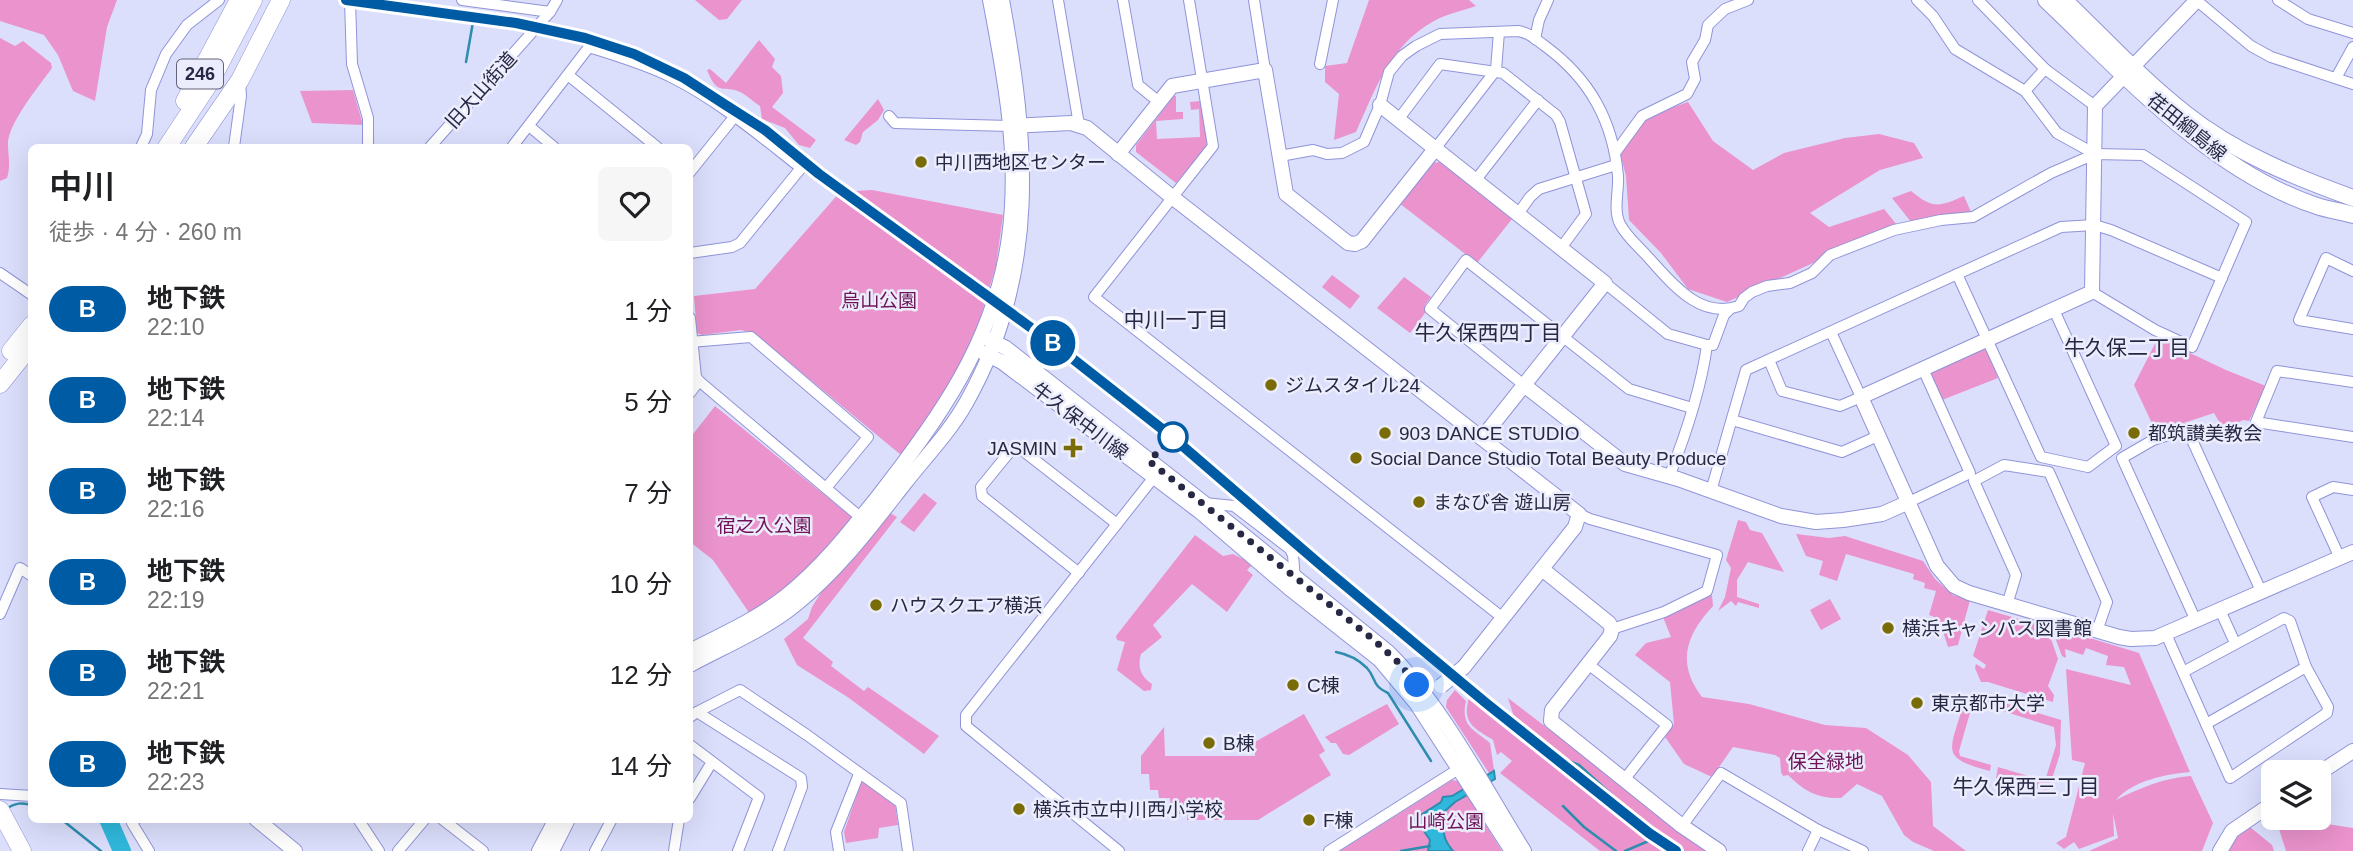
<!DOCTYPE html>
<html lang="ja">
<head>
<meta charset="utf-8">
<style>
	:root { --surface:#fff; --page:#f6f6f6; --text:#202124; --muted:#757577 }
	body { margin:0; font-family:Arial,"Noto Sans JP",sans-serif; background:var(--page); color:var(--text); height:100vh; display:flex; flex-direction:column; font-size:26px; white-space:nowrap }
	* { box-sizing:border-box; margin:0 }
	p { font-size:23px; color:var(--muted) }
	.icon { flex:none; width:38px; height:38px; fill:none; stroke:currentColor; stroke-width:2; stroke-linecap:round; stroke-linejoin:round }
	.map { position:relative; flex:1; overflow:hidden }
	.drawer { position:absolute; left:28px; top:144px; width:665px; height:679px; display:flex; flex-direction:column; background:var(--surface); border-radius:10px; box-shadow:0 7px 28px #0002 }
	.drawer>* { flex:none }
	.badge { padding:0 14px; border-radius:23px; font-size:24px; line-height:46px }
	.buttons { position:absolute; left:2261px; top:760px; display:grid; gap:14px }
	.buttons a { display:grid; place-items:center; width:70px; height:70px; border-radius:10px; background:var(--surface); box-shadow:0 7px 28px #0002; font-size:35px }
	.you { position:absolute; width:35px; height:35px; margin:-18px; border:5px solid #fff; border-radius:50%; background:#1a73e8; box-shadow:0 0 0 10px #1a73e833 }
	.map>.badge { position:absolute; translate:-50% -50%; box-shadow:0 0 0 4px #fff }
	.round { display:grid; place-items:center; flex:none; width:74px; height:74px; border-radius:10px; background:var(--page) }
	.summary { display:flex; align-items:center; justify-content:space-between; height:119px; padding:0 21px }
	h1 { font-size:33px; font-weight:600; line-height:52px }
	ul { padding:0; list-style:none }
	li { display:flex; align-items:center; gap:21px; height:91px; padding:0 21px }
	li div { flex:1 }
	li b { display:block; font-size:26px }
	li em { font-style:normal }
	li .badge { min-width:77px; font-weight:700; text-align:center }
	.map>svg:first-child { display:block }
	.green { fill:#ea93cc }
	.water { fill:#30b8dc; stroke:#2d8dae; stroke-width:2 }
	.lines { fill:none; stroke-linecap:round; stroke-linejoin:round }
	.stream { stroke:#2d8dae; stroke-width:2.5 }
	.river { stroke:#30b8dc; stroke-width:18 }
	.minor-casing { stroke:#9094d8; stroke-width:12 }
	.tertiary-casing { stroke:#9094d8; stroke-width:16 }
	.secondary-casing { stroke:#9094d8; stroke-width:18 }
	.primary-casing { stroke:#9094d8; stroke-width:19 }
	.trunk-casing { stroke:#9094d8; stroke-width:19 }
	.minor { stroke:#fff; stroke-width:10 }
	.tertiary { stroke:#fff; stroke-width:14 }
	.secondary { stroke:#fff; stroke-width:16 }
	.primary { stroke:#fff; stroke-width:18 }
	.trunk { stroke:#fff; stroke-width:18 }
	.rail-casing { stroke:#464764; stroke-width:5 }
	.rail { stroke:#ebedfc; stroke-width:2.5; stroke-dasharray:8; stroke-linecap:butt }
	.tertiary-bridge-casing { stroke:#9094d8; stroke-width:16; stroke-linecap:butt }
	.tertiary-bridge { stroke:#fff; stroke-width:14 }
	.line-casing { stroke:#fff; stroke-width:16 }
	.line { stroke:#005ba5; stroke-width:10 }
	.walk { stroke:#272844; stroke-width:7; stroke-dasharray:0 12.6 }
	.poi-dot { fill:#796c06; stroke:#ebedfc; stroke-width:2.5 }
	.stop-dot { fill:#fff; stroke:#005ba5; stroke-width:3.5 }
	.labels { text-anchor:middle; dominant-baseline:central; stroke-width:5; stroke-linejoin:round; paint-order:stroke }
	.shield { fill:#ebedfc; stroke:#62637b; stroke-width:2 }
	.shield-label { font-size:18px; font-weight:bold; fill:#272844 }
	.street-label { font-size:19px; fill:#272844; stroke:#ebedfc }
	.poi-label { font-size:19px; fill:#272844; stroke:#ebedfc; text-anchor:start }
	.park-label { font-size:19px; fill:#6f1258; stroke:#ebedfc }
	.neighbourhood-label { font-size:21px; fill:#272844; stroke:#ebedfc }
</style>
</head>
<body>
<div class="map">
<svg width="2353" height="851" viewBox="0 0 2353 851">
	<rect width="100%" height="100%" fill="#dcdffc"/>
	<!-- green -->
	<g class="green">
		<polygon points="0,0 117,0 107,27 95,101 73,91 58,55 44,35 0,21"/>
		<polygon points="695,0 742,0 727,19 719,20"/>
		<path d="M1369 0H1469L1476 6C1462 11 1446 14 1434 21 1390 45 1375 90 1356 132L1334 140 1339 94 1325 82V66L1347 63Z"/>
		<path d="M0 38 15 46 23 41 51 63 52 68C40 85 7 124 8 145 8 156 11 166 7 178L0 181Z"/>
		<path d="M759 40 775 59 772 67 781 76 783 93 772 107 816 140 810 148 799 145 785 128 762 119 760 106C753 102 747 95 740 92 724 84 718 98 707 70L710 69 726 83Z"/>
		<polygon points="353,90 363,125 312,123 300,91"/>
		<polygon points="1174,96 1176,96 1176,112 1183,112 1183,119 1156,121 1157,139 1200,137 1199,109 1191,110 1190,102 1201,101 1208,137 1206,148 1176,183 1136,152 1136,145"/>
		<polygon points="878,99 884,110 878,120 863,132 860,142 856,145 844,140"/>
		<polygon points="1688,102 1713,141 1753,170 1784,153 1845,138 1879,134 1914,143 1923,158 1880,170 1810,213 1829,227 1884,209 1897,225 1727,302 1688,289 1661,253 1629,220 1626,176 1619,149 1648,116"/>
		<polygon points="1440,162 1512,219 1477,263 1399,203 1431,163"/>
		<polygon points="872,190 1003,215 996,266 980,319 952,384 901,455 755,334 741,330 702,335 697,333 694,296 755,289 840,192"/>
		<path d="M1911 191C1933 209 1939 207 1964 196L1971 212 1911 222 1892 198Z"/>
		<polygon points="1332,275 1360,296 1350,309 1322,287"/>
		<polygon points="1404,277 1431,297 1425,305 1425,313 1410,333 1377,308"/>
		<polygon points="2158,338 2226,370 2266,386 2249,421 2243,420 2224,430 2214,413 2156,432 2134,385"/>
		<polygon points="1982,349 1987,351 1998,378 1942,400 1932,375 1932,370"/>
		<polygon points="715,406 853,518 809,568 778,595 750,614 713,560 690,542 690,438"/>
		<polygon points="924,493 937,503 914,532 900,522"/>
		<polygon points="890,513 897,517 803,638 833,662 831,666 864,691 868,687 939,736 924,754 849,698 797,665 784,639 808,619 812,607 822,591"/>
		<polygon points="1738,520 1746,522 1750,530 1762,533 1784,572 1748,562 1737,580 1737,597 1759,604 1759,608 1738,602 1736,606 1731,601 1718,611 1725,597 1731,568 1726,560"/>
		<polygon points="1796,534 1829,538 1845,536 1923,561 1935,579 1953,595 1970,600 1958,645 1948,647 1939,619 1929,615 1936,591 1924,588 1925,583 1913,579 1914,574 1846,554 1837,581 1819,575 1823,561 1806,556"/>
		<path d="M1195 535 1223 556 1233 554 1253 564 1247 570 1253 575 1227 612 1192 584 1153 625 1162 637 1141 654C1137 667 1141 677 1152 684L1151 690 1144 691 1117 670 1125 642 1117 640 1116 636Z"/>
		<path d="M1712 595 1713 606C1686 635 1676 663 1702 697L1749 704 1825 725 1866 728 1908 755 1931 782 1933 826 1966 851H1934L1913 842 1904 835 1882 796 1857 784 1841 798C1818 799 1804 791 1788 775L1783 776 1781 772 1780 758 1775 755 1733 747 1712 777 1684 764 1665 737 1674 724 1670 682 1635 655 1646 643 1671 637 1663 617Z"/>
		<polygon points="1830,599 1841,619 1821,630 1810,610"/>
		<polygon points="1988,610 2036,624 2050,636 2058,659 2048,686 2054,695 2053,702 1988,682 1981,682 1975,668 1976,664 1984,669 1986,665 1973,656"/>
		<path d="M2057 628 2139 653 2190 772C2166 774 2132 781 2116 800 2140 788 2163 778 2191 776L2213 823 2202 851H2089L2118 838 2113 813 2114 836 2079 849 2074 842 2064 849 2056 843 2066 837 2085 763 2072 760 2066 669 2131 685 2124 667 2106 665 2108 656 2086 648 2083 655 2065 649 2066 658 2062 656 2056 640Z"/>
		<path d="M1455 690 1466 701C1460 727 1475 730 1490 743L1494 770 1489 773 1446 707 1447 700Z"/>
		<path d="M1476 696 1501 709 1515 720 1508 698 1708 851H1600L1500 773 1512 761 1501 752 1497 755 1493 740C1476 729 1461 724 1469 698Z"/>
		<path d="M1976 697H1984L2061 720 2060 754 2048 791 1996 778 1998 767 2045 781 2056 745 2054 727 1977 703 1972 706 1959 751 1960 756 1991 765 1990 771C1941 758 1949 753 1962 709L1968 710 1969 707 1965 704Z"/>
		<polygon points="1387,704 1399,724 1349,755 1343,754 1336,743 1331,743 1325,737"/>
		<polygon points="1304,714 1325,751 1319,755 1331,775 1258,820 1187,820 1187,815 1179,814 1178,808 1171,808 1170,798 1159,798 1158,790 1150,790 1149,774 1141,774 1141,756 1164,727 1165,756 1255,756 1255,742"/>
		<polygon points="1452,780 1458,781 1502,851 1340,851"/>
		<polygon points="866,781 895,804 898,825 879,828 878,838 846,843 844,832 861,783"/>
		<polygon points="2283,817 2353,828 2353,851 2286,851 2279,829"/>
		<polygon points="2250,827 2272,845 2274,851 2226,851 2235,836"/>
	</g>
	<!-- water -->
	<path class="water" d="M1494 771 1495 779 1455 802 1445 811C1441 825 1442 839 1453 851H1428L1430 840 1417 821 1413 820 1441 802 1443 797 1452 796Z"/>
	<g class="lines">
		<!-- stream -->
		<g class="stream">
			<polyline points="466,62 473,22"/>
			<path d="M1336 652C1347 654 1359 660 1367 668 1377 679 1371 685 1388 693L1431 761"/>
			<polyline points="1543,743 1548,753 1579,765 1613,796 1617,807 1638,823 1664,851"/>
			<polyline points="1563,806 1584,827 1616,851"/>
			<path d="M6 809C15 803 22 802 32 805"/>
			<polyline points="61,819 101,851"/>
			<polyline points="1401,851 1430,846"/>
			<polyline points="1625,851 1651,840"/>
		</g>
		<!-- river -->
		<polyline class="river" points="108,819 122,851"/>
		<defs>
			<g id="minor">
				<polyline points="350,0 352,64 368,118 368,147"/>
				<polyline points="462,0 550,12"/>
				<polyline points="1058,0 1079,125"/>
				<polyline points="1123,0 1138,85 1159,102"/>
				<polyline points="1189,0 1213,146 1094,297 1503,618"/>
				<polyline points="1254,0 1265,70"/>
				<polyline points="1917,0 1933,16 1955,49 2025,91 2057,133 2095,154"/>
				<polyline points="1978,0 2045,69 2095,106"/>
				<polyline points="2196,0 2251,46 2271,57 2353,84"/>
				<polyline points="2278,0 2308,19 2353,33"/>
				<polyline points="1535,39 1539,20 1548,0"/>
				<polyline points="1320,64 1333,0"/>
				<polyline points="568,75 657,147"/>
				<polyline points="2336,78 2353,47"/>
				<polyline points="2025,91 2045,69"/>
				<polyline points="889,116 895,123 1010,126"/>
				<polyline points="1398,120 1440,64 1503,73 1556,115 1560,122 1586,214 1561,248"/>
				<polyline points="529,126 554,147"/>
				<polyline points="141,147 147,134 151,90 166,54 187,25 219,0"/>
				<polyline points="234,147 241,96 240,83"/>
				<polyline points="430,147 550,12 557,0"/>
				<path d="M512 147 589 47C617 56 645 64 671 77 719 101 759 135 801 168L740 243 732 247 690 253"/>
				<polyline points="1435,149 1496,70 1499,32"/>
				<polyline points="1615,153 1642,116 1687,94 1695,79 1692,62 1705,40 1708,25 1725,9 1748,0"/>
				<path d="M1280 156 1313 150 1327 154 1342 153 1364 142 1380 105 1389 72 1402 56 1416 46 1440 34 1518 31C1530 33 1535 39 1545 46 1590 79 1613 121 1618 176 1619 191 1613 210 1620 224 1626 236 1638 246 1647 256 1671 282 1699 320 1739 306L1744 298 1752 292 1767 286 1790 283 1812 273 1830 255 1894 230 1941 220 1973 217 2051 173 2095 154 2143 155 2246 222 2192 347 2155 330 2092 292"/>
				<polyline points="690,172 735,116"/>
				<polyline points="1475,181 1538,100"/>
				<polyline points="1518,214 1530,197 1539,189 1616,165"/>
				<polyline points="2353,271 2326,258 2299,320 2353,329"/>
				<polyline points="0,273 32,295"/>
				<polyline points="1957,274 2041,457 2088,467 2116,446 2054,310"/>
				<path d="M1605 283 1668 334 1707 345C1701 390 1686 434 1669 477"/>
				<polyline points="690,318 696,377 699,381 866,522"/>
				<polyline points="690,342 751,337 868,437 826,488"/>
				<polyline points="1707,345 1713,345 1724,315 1730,309"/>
				<polyline points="1769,360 1782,391 1840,406 1861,397 1831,332"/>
				<polyline points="2353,382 2277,371 2256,422 2353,437"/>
				<polyline points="1524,385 1430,309 1466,260 1629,389 1692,408"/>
				<polyline points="690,393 699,381"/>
				<polyline points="1732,420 1842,452 1878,436"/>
				<polyline points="1711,491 1746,370 2061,227 2094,225 2111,230 2222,278"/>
				<polyline points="1909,502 1970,473 1923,369"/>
				<polyline points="1204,503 1234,506 1290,549 1293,555 1295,579"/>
				<polyline points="1579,514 1590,519 1717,555 1707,591 1664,612 1612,629"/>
				<polyline points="2339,556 2312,497 2333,487 2353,490"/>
				<polyline points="1079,573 982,496 981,487 1012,449 1018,447 1117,524"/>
				<polyline points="2007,605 2016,575 1974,481 2004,465 2049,472 2107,602 2097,631"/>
				<polyline points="2220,610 2235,643"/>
				<polyline points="0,614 20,568 32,576"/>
				<polyline points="2196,621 2122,458 2153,440 2187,429 2261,591"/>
				<path d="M2166 634C2187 682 2209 730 2230 778L2327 713 2328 707 2306 667 2290 621 2284 618 2183 672"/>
				<polyline points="1588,664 1667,725 1624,780"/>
				<polyline points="697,712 740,690 807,735 901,803 908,851"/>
				<polyline points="690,717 697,712 801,778 802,787 778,851"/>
				<polyline points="2206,724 2306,667"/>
				<polyline points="690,745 759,797 738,851"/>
				<polyline points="0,794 32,796"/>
				<polyline points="690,798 712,762"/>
				<polyline points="136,819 132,823 149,851"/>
				<polyline points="358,819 379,851"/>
				<polyline points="442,819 483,851"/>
				<polyline points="1682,826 1721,773 1818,830 1863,851"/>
				<polyline points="398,851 425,819"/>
				<polyline points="595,851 612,819"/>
				<polyline points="674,851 679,819"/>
				<polyline points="839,851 836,832 859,774"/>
				<polyline points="1119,851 966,726 966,715 1158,472"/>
				<polyline points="1329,851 1460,768"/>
				<polyline points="1808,851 1818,830"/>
			</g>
			<g id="tertiary">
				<polyline points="2197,0 2095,106 2092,292 1861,397 1937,566 1954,586 1969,593 2119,637 2131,639 2155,638 2353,552"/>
				<polyline points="1380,105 1605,283 1482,438"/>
				<polyline points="1010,126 1071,123 1087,128 1172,197 1579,514 1575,527 1464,667"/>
				<polyline points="1118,154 1172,86 1265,70 1286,194 1348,243 1355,244 1362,241 1435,149"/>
				<path d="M986 338 1006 348 1204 503 1388 652C1441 704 1484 787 1524 851"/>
				<polyline points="984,353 1002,362 1199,511 1289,588 1380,660 1416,703 1512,851"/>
				<polyline points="1524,385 1625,464 1678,479 1781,516 1816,522 1843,520 1882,514 1909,502"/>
				<polyline points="1542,569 1609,623 1612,629 1610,636 1552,710 1551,721 1682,826 1719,851"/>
				<path d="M690 651C723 634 757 619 786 596 821 568 848 534 876 499 939 419 995 341 1009 237 1020 158 1005 78 990 0"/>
				<path d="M690 665C725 646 764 630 795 605 838 571 872 525 905 483 926 456 949 433 966 403 1040 273 1028 141 1002 0"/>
				<polyline points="2319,773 2353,751"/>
				<polyline points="256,819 295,851"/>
				<polyline points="539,851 556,819"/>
				<polyline points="552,851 568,819"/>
				<polyline points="2220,851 2232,831 2273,803"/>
			</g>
			<g id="secondary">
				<path d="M2046 0C2124 74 2212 172 2317 206 2328 210 2341 211 2353 215"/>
				<path d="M2064 0C2104 38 2142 80 2186 114 2235 153 2295 177 2353 198"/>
			</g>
			<polyline id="primary" points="0,810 22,851"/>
			<g id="trunk">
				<polyline points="185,101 239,0"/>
				<polyline points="167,147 210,82 253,0"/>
				<polyline points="194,147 240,80 281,0"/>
				<polyline points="11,351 32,325"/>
				<polyline points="0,384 32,344"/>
			</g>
		</defs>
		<!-- minor casing -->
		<use href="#minor" class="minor-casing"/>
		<!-- tertiary casing -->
		<use href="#tertiary" class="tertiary-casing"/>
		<!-- secondary casing -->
		<use href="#secondary" class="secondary-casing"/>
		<!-- primary casing -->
		<use href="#primary" class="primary-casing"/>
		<!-- trunk casing -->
		<use href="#trunk" class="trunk-casing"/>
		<!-- minor -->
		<use href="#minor" class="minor"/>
		<!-- tertiary -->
		<use href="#tertiary" class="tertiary"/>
		<!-- secondary -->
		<use href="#secondary" class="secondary"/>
		<!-- primary -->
		<use href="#primary" class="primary"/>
		<!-- trunk -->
		<use href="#trunk" class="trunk"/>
		<defs>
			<g id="rail">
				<path d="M346 0C440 13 547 18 635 55 651 62 667 70 684 78"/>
				<polyline points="1323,567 1352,590"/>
			</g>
		</defs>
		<!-- rail casing -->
		<use href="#rail" class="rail-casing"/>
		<!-- rail -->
		<use href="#rail" class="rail"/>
		<defs>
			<polyline id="tertiary-bridge" points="1441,686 1464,667"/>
		</defs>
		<!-- tertiary-bridge casing -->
		<use href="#tertiary-bridge" class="tertiary-bridge-casing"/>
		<!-- tertiary-bridge -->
		<use href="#tertiary-bridge" class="tertiary-bridge"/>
	</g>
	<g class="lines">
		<defs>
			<polyline id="line" points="346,0 516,23 585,38 634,54 684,78 724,104 765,130 819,174 1059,348 1171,436 1323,567 1486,703 1649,833 1676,851"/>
		</defs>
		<!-- line casing -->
		<use href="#line" class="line-casing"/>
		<!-- line -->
		<use href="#line" class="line"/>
		<!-- walk -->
		<polyline class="walk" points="1173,437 1149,461 1374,640 1400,664 1417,685"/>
	</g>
	<!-- markers -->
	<g class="poi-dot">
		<circle cx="921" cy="162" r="7"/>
		<circle cx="1271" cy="385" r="7"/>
		<circle cx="1385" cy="433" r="7"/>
		<circle cx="2134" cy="433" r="7"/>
		<path d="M1069.5 437.5h7v7h7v7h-7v7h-7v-7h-7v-7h7z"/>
		<circle cx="1356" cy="458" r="7"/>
		<circle cx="1419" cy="502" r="7"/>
		<circle cx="876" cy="605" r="7"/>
		<circle cx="1888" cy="628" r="7"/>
		<circle cx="1293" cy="685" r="7"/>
		<circle cx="1917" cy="703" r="7"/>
		<circle cx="1209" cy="743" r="7"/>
		<circle cx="1019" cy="809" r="7"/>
		<circle cx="1309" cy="820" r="7"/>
	</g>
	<circle class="stop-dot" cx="1173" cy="437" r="14"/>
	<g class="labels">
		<!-- shield labels -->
		<rect class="shield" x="177" y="59.5" width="46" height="29" rx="5"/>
		<g class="shield-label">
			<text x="200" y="74">246</text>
		</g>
		<!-- street labels -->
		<g class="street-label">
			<text transform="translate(481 90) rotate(-48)">旧大山街道</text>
			<text transform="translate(2187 127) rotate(39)">荏田綱島線</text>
			<text transform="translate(1080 421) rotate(37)">牛久保中川線</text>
		</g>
		<!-- poi labels -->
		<g class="poi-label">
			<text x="935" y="162">中川西地区センター</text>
			<text x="1285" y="385">ジムスタイル24</text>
			<text x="1399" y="433">903 DANCE STUDIO</text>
			<text x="2148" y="433">都筑讃美教会</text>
			<text x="1057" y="448" text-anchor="end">JASMIN</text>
			<text x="1370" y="458">Social Dance Studio Total Beauty Produce</text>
			<text x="1433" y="502">まなび舎 遊山房</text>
			<text x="890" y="605">ハウスクエア横浜</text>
			<text x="1902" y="628">横浜キャンパス図書館</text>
			<text x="1307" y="685">C棟</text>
			<text x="1931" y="703">東京都市大学</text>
			<text x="1223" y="743">B棟</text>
			<text x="1033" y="809">横浜市立中川西小学校</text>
			<text x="1323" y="820">F棟</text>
		</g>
		<!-- park labels -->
		<g class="park-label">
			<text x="879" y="300">烏山公園</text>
			<text x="764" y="525">宿之入公園</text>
			<text x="1826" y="761">保全緑地</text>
			<text x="1446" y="821">山崎公園</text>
		</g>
		<!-- neighbourhood labels -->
		<g class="neighbourhood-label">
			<text x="1176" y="319">中川一丁目</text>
			<text x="1488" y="332">牛久保西四丁目</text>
			<text x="2127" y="347">牛久保二丁目</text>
			<text x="2026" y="786">牛久保西三丁目</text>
		</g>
	</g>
</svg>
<div class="buttons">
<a><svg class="icon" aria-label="layers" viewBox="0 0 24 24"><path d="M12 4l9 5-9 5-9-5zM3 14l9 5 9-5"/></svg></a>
</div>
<div class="you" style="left:1417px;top:685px"></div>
<b class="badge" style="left:1053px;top:343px;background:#005ba5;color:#fff">B</b>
<section class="drawer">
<div class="summary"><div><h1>中川</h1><p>徒歩 · 4 分 · 260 m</p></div><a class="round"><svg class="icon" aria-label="heart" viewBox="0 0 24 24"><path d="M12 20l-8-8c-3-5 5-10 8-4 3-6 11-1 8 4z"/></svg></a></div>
<ul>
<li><span class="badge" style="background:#005ba5;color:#fff">B</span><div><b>地下鉄</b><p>22:10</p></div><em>1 分</em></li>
<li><span class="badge" style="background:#005ba5;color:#fff">B</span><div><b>地下鉄</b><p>22:14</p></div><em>5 分</em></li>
<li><span class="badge" style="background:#005ba5;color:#fff">B</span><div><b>地下鉄</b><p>22:16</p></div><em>7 分</em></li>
<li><span class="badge" style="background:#005ba5;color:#fff">B</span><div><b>地下鉄</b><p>22:19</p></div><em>10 分</em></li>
<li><span class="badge" style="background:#005ba5;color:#fff">B</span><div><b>地下鉄</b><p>22:21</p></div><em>12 分</em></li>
<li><span class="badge" style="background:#005ba5;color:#fff">B</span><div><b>地下鉄</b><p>22:23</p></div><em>14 分</em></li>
</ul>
</section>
</div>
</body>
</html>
